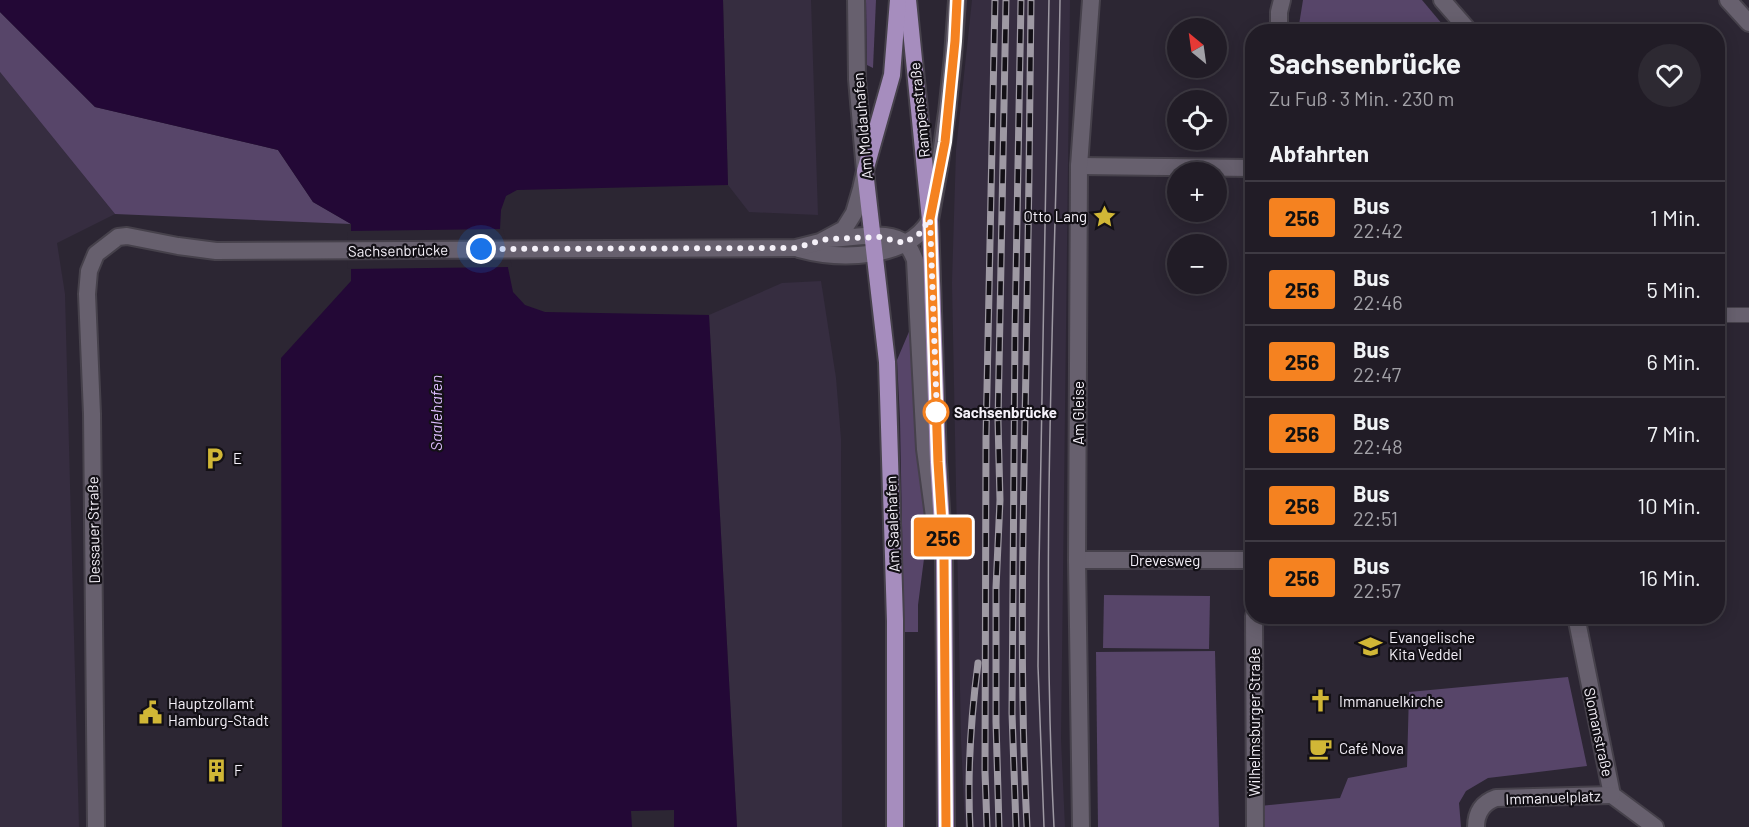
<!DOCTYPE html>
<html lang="de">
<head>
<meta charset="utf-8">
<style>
	:root { --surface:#211c26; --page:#2d2932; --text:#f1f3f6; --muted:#a2a1a7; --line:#3e3a43 }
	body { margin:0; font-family:Barlow,sans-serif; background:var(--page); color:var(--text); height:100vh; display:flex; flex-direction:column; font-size:22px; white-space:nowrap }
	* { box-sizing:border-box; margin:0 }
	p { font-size:20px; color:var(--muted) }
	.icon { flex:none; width:33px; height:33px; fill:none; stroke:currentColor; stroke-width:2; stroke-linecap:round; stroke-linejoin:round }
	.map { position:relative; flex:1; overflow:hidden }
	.side { position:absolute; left:1245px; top:24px; width:480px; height:600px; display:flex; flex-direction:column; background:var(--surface); border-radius:24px; box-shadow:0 3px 15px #0003,0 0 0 2px var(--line) }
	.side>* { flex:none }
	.badge { padding:0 12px; border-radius:4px; font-size:21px; line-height:39px }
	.needle { width:39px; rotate:331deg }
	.fabs { position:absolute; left:1167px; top:18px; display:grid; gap:12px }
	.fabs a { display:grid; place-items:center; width:60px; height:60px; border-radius:50%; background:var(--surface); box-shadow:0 3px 15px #0003,0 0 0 2px var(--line); font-size:30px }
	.you { position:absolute; width:30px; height:30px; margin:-15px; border:4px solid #fff; border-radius:50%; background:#1a73e8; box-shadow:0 0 0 9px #1a73e833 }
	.map>.badge { position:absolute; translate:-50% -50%; box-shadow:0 0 0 3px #fff }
	h2 { padding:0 24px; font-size:22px; line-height:54px }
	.round { display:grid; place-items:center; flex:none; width:63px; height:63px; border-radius:32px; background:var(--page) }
	.headline { display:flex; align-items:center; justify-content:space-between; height:102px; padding:0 24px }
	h1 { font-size:28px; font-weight:700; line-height:45px }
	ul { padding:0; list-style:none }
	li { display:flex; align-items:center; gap:18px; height:72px; padding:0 24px; border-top:2px solid var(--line) }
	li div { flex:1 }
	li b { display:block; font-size:22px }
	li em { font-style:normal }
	li .badge { min-width:66px; font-weight:700; text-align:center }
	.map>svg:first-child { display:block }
	.built { fill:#362d40 }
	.green { fill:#574569 }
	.water { fill:#230836 }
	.pier { fill:#2c2633 }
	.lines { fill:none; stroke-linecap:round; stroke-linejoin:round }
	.pedestrian-casing { stroke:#46414b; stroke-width:16 }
	.minor-casing { stroke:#46414b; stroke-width:20 }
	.primary-casing { stroke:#46414b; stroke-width:20 }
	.pedestrian { stroke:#67606e; stroke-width:14 }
	.minor { stroke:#67606e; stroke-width:16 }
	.primary { stroke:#a68dbe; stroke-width:16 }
	.tram { stroke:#9e99a3; stroke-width:1.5 }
	.rail-casing { stroke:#9e99a3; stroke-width:7 }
	.rail { stroke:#131016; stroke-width:4.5; stroke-dasharray:14; stroke-linecap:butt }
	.line-casing { stroke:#fff; stroke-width:14 }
	.line { stroke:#f58220; stroke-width:9 }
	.walk { stroke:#f5f1f9; stroke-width:6; stroke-dasharray:0 10.8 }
	.stop-dot { fill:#fff; stroke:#f58220; stroke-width:3 }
	.labels { text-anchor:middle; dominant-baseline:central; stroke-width:4.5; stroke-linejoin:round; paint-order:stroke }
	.street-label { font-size:15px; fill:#f5f1f9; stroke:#131016 }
	.poi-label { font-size:15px; fill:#f5f1f9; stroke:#131016; text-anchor:start }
	.stop-label { font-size:15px; font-weight:bold; fill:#f5f1f9; stroke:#131016; text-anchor:start }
	.water-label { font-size:16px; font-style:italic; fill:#dbbbfb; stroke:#131016 }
</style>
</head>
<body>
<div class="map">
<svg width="1749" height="827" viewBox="0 0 1749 827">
	<rect width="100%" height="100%" fill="#2c2633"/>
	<!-- built -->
	<g class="built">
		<polygon points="723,0 811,0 818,215 749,212 728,185"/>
		<polygon points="972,0 1070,0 1061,740 1065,827 965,827 961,740 952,283 956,150"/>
		<polygon points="0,72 115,214 57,243 65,294 79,827 0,827"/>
		<polygon points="821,281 836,378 841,439 842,827 737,827 709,315 782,283"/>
	</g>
	<!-- green -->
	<g class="green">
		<polygon points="866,0 876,0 873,68 867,65"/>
		<polygon points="1303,0 1422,0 1448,31 1298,31"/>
		<polygon points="0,12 95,107 278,150 313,202 351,224 115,214 0,72"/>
		<polygon points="911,327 916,453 924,486 925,551 918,605 918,632 904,632 900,419 897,360"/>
		<polygon points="1104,595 1210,596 1209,649 1103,648"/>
		<polygon points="1215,651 1219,827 1098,827 1096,652"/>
		<polygon points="1568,677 1587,766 1488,778 1466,791 1459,803 1461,827 1262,827 1260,806 1340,798 1348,778 1407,767 1409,692"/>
	</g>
	<!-- water -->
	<polygon class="water" points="0,0 723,0 728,185 517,190 506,196 501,210 500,229 513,292 525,305 545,312 709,315 737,827 282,827 281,358 351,281 351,224 313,202 278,150 95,107 0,12"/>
	<!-- pier -->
	<g class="pier">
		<polygon points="503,229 512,267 347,269 348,231"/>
		<polygon points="674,810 674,827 632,827 631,811"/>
	</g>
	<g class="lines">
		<defs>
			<polyline id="pedestrian" points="1718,315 1749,315"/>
			<g id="minor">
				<polyline points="1442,0 1470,32"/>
				<polyline points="1728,0 1749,23"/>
				<polyline points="1279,32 1279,12 1282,0"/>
				<polyline points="1079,166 1252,168"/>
				<path d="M827 239C850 239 882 230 902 241 910 246 912 253 915 260L925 449 935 524"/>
				<path d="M799 249C839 260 907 260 930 220 944 147 953 74 957 0"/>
				<polyline points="1077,560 1252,560"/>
				<polyline points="1254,616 1255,827"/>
				<polyline points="1576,616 1612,795 1655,827"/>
				<polyline points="96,827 92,414 87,294 89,271 96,254 118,237 127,236 178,246 216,251 796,248 820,242 844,229 854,213 861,189 865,171 857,79 856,0"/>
				<polyline points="1081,827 1077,560 1079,166 1091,0"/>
				<path d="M1476 827C1476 813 1482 803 1496 798L1612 795"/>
			</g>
			<g id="primary">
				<polyline points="908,0 930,220 938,462 944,557 946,827"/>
				<polyline points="895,827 895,621 887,362 865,171 892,75 898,0"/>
			</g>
		</defs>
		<!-- pedestrian casing -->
		<use href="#pedestrian" class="pedestrian-casing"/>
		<!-- minor casing -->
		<use href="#minor" class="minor-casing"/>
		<!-- primary casing -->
		<use href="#primary" class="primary-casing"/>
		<!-- pedestrian -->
		<use href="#pedestrian" class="pedestrian"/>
		<!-- minor -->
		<use href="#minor" class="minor"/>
		<!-- primary -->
		<use href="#primary" class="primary"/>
		<!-- tram -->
		<g class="tram">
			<polyline points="1044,827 1038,666 1039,568 1049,0"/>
			<path d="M1054 827C1040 552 1056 275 1060 0"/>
		</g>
		<defs>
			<g id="rail">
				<path d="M970 827C967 772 971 717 978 663"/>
				<polyline points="987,827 985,772 986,437 995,0"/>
				<polyline points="999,827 996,722 996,588 1000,500 998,421 1006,0"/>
				<polyline points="1016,827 1012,713 1015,331 1021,0"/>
				<path d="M1027 827C1019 674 1023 521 1026 368 1028 245 1030 123 1031 0"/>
			</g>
		</defs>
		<!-- rail casing -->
		<use href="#rail" class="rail-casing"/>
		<!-- rail -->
		<use href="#rail" class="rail"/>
	</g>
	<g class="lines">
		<defs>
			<polyline id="line" points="946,827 944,556 938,462 930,219 945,142 955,41 957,0"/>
		</defs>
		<!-- line casing -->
		<use href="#line" class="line-casing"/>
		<!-- line -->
		<use href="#line" class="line"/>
		<!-- walk -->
		<polyline class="walk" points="481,249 795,248 827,239 879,237 904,243 919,234 930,219 937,416 936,412"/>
	</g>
	<!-- icons -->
	<defs>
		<symbol id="sight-bare" viewBox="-9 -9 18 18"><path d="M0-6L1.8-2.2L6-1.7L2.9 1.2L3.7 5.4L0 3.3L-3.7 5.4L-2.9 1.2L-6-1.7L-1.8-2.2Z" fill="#d1b736" stroke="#131016" stroke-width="2.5" paint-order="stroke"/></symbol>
		<symbol id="parking-bare" viewBox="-9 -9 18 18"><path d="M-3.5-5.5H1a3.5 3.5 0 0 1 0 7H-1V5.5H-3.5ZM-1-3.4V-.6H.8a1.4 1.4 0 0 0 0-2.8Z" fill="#d1b736" stroke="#131016" stroke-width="2.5" paint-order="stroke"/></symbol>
		<symbol id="school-bare" viewBox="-9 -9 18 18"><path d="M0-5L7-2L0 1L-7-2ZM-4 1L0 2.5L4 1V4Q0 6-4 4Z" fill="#d1b736" stroke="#131016" stroke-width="2.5" paint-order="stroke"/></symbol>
		<symbol id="church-bare" viewBox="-9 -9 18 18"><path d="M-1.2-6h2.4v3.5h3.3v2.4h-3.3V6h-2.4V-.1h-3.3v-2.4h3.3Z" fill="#d1b736" stroke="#131016" stroke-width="2.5" paint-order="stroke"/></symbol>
		<symbol id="civic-bare" viewBox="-9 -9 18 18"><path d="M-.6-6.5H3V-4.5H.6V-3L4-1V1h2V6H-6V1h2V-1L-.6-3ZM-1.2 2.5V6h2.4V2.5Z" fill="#d1b736" stroke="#131016" stroke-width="2.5" paint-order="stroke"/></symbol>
		<symbol id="cafe-bare" viewBox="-9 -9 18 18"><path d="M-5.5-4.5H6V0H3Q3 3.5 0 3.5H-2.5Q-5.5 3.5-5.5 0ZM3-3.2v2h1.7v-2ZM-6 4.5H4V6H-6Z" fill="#d1b736" stroke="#131016" stroke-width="2.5" paint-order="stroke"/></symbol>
		<symbol id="building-bare" viewBox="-9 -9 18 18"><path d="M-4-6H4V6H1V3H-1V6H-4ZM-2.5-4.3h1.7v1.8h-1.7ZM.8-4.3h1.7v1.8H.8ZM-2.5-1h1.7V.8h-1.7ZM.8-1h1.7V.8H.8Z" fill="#d1b736" stroke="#131016" stroke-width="2.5" paint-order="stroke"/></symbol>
	</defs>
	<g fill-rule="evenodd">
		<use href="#sight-bare" x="1088" y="200" width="33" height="33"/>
		<use href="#parking-bare" x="198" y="442" width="33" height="33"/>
		<use href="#school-bare" x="1354" y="630" width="33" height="33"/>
		<use href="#church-bare" x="1304" y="684" width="33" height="33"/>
		<use href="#civic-bare" x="134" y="696" width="33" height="33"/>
		<use href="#cafe-bare" x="1304" y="732" width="33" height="33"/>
		<use href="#building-bare" x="200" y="754" width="33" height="33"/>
	</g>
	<!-- markers -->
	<circle class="stop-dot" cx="936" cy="412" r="12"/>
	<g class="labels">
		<!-- street labels -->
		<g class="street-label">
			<text transform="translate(919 110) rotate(-96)">Rampenstraße</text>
			<text transform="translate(862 126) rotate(-95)">Am Moldauhafen</text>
			<text transform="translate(398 250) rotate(-1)">Sachsenbrücke</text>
			<text transform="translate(1078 413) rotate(-90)">Am Gleise</text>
			<text transform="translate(892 524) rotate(-92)">Am Saalehafen</text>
			<text transform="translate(93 530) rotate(-91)">Dessauer Straße</text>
			<text x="1165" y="560">Drevesweg</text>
			<text transform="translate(1254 722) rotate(-90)">Wilhelmsburger Straße</text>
			<text transform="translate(1599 732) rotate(78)">Slomanstraße</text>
			<text transform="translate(1553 797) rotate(-2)">Immanuelplatz</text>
		</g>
		<!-- poi labels -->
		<g class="poi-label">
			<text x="1087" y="216" text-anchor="end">Otto Lang</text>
			<text x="233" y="458">E</text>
			<text x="1389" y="637">Evangelische<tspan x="1389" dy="17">Kita Veddel</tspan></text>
			<text x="1339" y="701">Immanuelkirche</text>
			<text x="168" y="703">Hauptzollamt<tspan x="168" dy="17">Hamburg-Stadt</tspan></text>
			<text x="1339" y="748">Café Nova</text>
			<text x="234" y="770">F</text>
		</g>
		<!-- stop labels -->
		<g class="stop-label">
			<text x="954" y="412">Sachsenbrücke</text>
		</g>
		<!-- water labels -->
		<g class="water-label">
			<text transform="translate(435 413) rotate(-90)">Saalehafen</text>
		</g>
	</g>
</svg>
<div class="fabs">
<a><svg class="needle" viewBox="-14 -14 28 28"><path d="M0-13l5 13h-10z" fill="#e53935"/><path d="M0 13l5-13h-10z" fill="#a2a1a7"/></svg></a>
<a><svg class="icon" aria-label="locate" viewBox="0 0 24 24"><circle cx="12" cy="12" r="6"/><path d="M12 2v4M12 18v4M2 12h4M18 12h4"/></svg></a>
<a>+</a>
<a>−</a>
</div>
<div class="you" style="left:481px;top:249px"></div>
<b class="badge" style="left:943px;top:537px;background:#f58220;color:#111">256</b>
<section class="side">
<div class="headline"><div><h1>Sachsenbrücke</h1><p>Zu Fuß · 3 Min. · 230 m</p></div><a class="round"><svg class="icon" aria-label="heart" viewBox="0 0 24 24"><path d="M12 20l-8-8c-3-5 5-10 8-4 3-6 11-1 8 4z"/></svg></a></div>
<h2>Abfahrten</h2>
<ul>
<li><span class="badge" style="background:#f58220;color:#111">256</span><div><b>Bus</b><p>22:42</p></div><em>1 Min.</em></li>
<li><span class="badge" style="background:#f58220;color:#111">256</span><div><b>Bus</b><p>22:46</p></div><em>5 Min.</em></li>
<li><span class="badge" style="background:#f58220;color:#111">256</span><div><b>Bus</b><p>22:47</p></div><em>6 Min.</em></li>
<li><span class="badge" style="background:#f58220;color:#111">256</span><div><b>Bus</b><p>22:48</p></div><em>7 Min.</em></li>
<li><span class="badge" style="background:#f58220;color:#111">256</span><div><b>Bus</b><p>22:51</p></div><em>10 Min.</em></li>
<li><span class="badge" style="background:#f58220;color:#111">256</span><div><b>Bus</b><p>22:57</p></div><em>16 Min.</em></li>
</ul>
</section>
</div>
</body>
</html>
